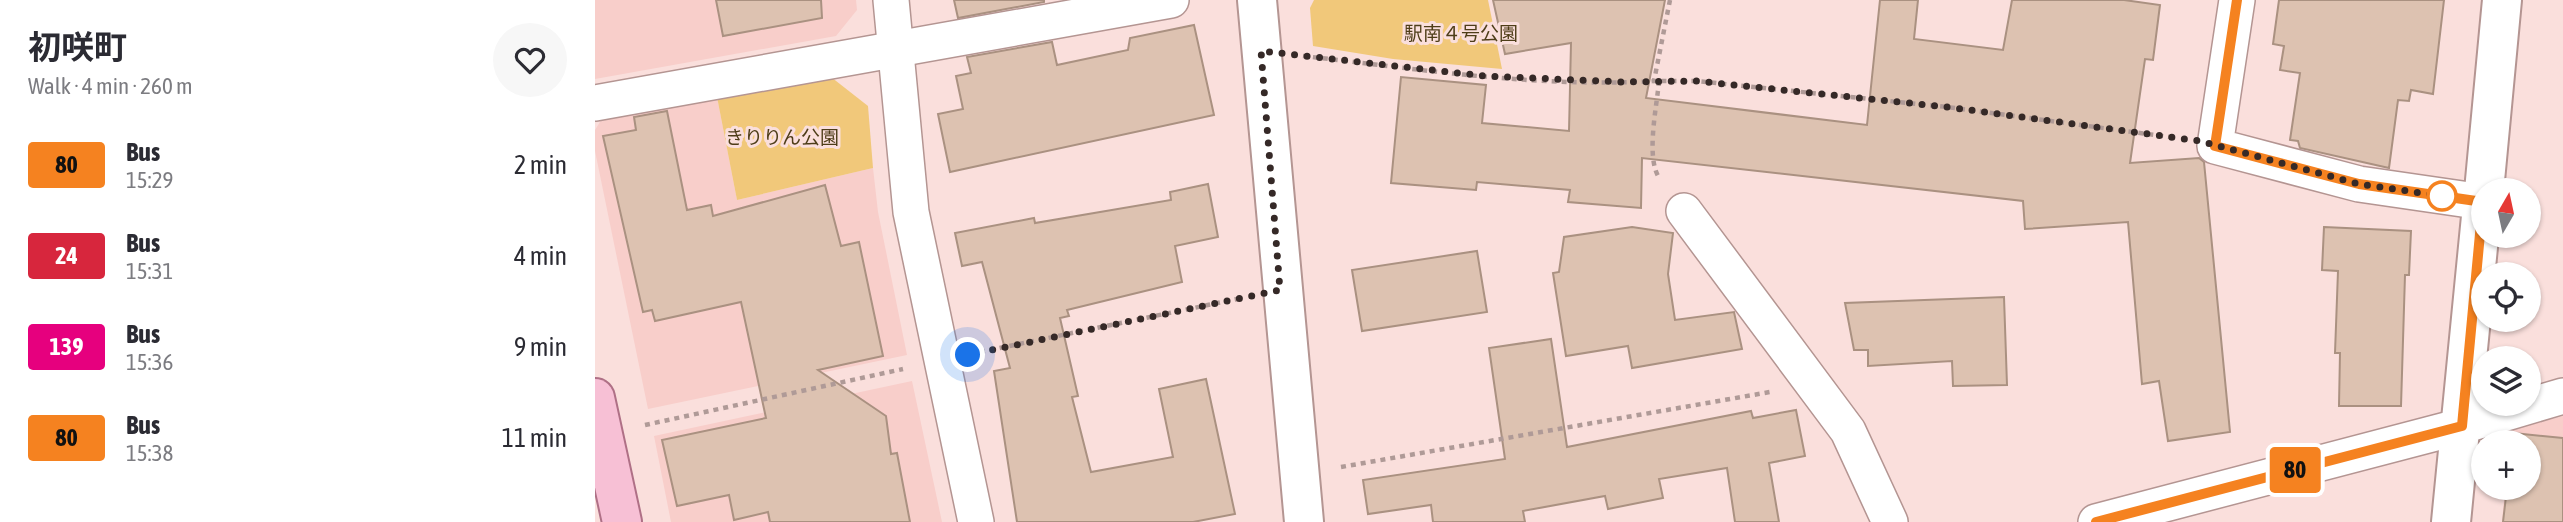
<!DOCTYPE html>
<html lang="en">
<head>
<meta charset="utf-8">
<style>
	:root { --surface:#fff; --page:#f7f7f7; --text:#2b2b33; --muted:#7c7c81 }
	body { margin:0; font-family:"Asap Condensed","Noto Sans JP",sans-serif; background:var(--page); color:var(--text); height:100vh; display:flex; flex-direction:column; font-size:26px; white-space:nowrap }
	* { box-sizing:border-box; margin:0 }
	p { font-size:23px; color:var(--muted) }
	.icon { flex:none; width:38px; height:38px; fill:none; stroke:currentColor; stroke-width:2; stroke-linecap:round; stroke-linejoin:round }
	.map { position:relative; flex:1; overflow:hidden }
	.details { display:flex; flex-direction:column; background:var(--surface); width:595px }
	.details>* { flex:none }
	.badge { padding:0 14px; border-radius:5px; font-size:24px; line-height:46px }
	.needle { width:46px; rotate:9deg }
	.controls { position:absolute; left:1876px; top:178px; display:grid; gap:14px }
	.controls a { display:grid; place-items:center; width:70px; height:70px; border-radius:50%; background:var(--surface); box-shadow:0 2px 5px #0004; font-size:35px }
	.you { position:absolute; width:35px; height:35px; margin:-18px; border:5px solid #fff; border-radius:50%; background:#1a73e8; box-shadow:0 0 0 10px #1a73e833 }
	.map>.badge { position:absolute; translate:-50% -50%; box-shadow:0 0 0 4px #fff }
	.round { display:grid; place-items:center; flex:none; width:74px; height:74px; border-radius:37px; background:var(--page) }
	.overview { display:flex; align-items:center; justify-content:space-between; height:119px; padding:0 28px }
	h1 { font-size:33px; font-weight:700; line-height:52px }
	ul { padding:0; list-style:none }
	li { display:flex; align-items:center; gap:21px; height:91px; padding:0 28px }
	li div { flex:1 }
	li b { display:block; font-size:26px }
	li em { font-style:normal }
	li .badge { min-width:77px; font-weight:700; text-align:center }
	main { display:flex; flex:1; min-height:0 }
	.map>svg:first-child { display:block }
	.built { fill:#f8ceca }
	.green { fill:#f1c87a }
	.building { fill:#ddc2b1; stroke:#aa9181; stroke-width:2 }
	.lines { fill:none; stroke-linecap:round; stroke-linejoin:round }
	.minor-casing { stroke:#b49592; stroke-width:38 }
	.tertiary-casing { stroke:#b49592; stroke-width:42 }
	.primary-casing { stroke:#af7086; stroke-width:42 }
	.path { stroke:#af9a97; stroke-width:4.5; stroke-dasharray:5 5; stroke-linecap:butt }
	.minor { stroke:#fff; stroke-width:35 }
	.tertiary { stroke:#fff; stroke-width:38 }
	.primary { stroke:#f7c0d5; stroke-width:38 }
	.line-casing { stroke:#fff; stroke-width:16 }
	.line { stroke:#f58220; stroke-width:10 }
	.walk { stroke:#352927; stroke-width:7; stroke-dasharray:0 12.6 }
	.stop-dot { fill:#fff; stroke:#f58220; stroke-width:3.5 }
	.labels { text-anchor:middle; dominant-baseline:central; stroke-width:6; stroke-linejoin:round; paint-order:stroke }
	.park-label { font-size:19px; fill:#4e3d18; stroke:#fadfdc }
</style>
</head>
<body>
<main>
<section class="details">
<div class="overview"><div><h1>初咲町</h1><p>Walk · 4 min · 260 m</p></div><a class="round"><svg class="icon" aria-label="heart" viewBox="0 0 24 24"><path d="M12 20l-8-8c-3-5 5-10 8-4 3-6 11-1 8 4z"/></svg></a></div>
<ul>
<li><span class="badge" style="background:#f58220;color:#111">80</span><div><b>Bus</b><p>15:29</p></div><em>2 min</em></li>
<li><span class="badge" style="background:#d7263d;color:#fff">24</span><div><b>Bus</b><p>15:31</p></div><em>4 min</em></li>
<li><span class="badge" style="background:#e6007e;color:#fff">139</span><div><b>Bus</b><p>15:36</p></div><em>9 min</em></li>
<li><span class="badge" style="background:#f58220;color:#111">80</span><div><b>Bus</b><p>15:38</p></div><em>11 min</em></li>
</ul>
</section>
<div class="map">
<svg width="1968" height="522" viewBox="0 0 1968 522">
	<rect width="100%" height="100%" fill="#fadfdc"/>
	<!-- built -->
	<g class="built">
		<polygon points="0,0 261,0 262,10 241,36 0,79"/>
		<polygon points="122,97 142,200 278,168 283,212 312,355 53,409 0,151 0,130 8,117"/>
		<polygon points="317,381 347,522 76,522 59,436"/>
		<polygon points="1968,416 1968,522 1907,522 1910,488 1934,488 1934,443 1915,443 1916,430"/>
	</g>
	<!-- green -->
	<g class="green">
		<polygon points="719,0 893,0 907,69 798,59 718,46 715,8"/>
		<polygon points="236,77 273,106 278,168 142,200 122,97"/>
	</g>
	<!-- building -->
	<g class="building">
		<polygon points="121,0 226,0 227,18 128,36"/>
		<polygon points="359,0 449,0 449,2 363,18"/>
		<polygon points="898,0 1070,0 1051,98 1272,125 1285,0 1323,0 1319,39 1408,50 1417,0 1529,0 1565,5 1558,60 1550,59 1535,163 1604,158 1609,162 1635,432 1573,441 1564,381 1547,384 1533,222 1430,229 1428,201 1047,158 1046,208 973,202 975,190 882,182 881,190 796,183 806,77 891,85 887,123 974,131 976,43 910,54"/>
		<polygon points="1684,0 1849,0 1838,94 1816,90 1814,101 1803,100 1794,168 1705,148 1703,141 1695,140 1705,73 1685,70 1689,46 1678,44"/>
		<polygon points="599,25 619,115 355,172 343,114 368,109 361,76 376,73 372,57 457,42 462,65 533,50 535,38"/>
		<polygon points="72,111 92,210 116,205 118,216 230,185 246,246 264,242 288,356 223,370 291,416 296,454 302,453 315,522 175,522 173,512 139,520 134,495 82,506 67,440 171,418 146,302 60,321 57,310 48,312 8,136 41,130 39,117"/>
		<polygon points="613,184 623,237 580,246 587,282 472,310 474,316 465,318 483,396 477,397 496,472 578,457 564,389 611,379 640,514 598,522 422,522 399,371 415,368 387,262 367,266 360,233 439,218 440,223 576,200 575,192"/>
		<polygon points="1037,227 1078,233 1073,274 1080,320 1139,312 1147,349 1037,368 1033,346 971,356 958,273 964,272 969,237"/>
		<polygon points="1729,227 1816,231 1814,275 1810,275 1806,406 1744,406 1745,353 1740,353 1743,271 1727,270"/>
		<polygon points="882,251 892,312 767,331 757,270"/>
		<polygon points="1409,297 1412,385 1358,386 1357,361 1273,366 1273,350 1259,350 1250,303"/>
		<polygon points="956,339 972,447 1156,411 1158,418 1201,410 1210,456 1174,463 1184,522 1140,522 1132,468 1064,479 1068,498 1013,509 1010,496 928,511 930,522 838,522 836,505 773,514 768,480 910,459 894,348"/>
		<polygon points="1918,433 1968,438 1968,522 1908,522 1912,488 1934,488 1934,443 1917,443"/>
	</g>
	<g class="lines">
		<defs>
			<g id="minor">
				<polyline points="296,0 316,212 381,522"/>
				<polyline points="1642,0 1620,146 1764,184 1888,202"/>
				<polyline points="0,103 576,0"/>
				<polyline points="1089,211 1253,431 1295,522"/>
				<polyline points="1501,522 1867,426 1968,396"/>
			</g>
			<g id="tertiary">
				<polyline points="662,0 709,522"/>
				<polyline points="1889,191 1907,0"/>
				<polyline points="1856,522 1888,196"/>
			</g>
			<polyline id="primary" points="0,398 27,522"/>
		</defs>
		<!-- minor casing -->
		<use href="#minor" class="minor-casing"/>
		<!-- tertiary casing -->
		<use href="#tertiary" class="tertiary-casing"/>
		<!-- primary casing -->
		<use href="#primary" class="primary-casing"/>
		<!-- path -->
		<g class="path">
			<polyline points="1075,0 1059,81 1101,81 1352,107 1582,138"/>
			<path d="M708 56C824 69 942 88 1059 81"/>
			<path d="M1064 81C1062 106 1050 159 1065 179"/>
			<polyline points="385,352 647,298"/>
			<polyline points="50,425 308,369"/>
			<polyline points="746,467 1175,392"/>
		</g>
		<!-- minor -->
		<use href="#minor" class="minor"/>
		<!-- tertiary -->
		<use href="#tertiary" class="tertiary"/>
		<!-- primary -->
		<use href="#primary" class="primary"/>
	</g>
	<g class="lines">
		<defs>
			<polyline id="line" points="1501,522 1867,426 1888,202 1764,184 1620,146 1642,0"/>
		</defs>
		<!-- line casing -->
		<use href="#line" class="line-casing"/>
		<!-- line -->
		<use href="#line" class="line"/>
		<!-- walk -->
		<polyline class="walk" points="373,355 685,290 666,51 890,76 1028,82 1101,81 1352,107 1605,141 1764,184 1847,196"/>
	</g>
	<!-- markers -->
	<circle class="stop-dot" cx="1847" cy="196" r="14"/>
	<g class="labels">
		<!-- park labels -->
		<g class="park-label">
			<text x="866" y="33">駅南４号公園</text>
			<text x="187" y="137">きりりん公園</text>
		</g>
	</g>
</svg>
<div class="controls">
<a><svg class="needle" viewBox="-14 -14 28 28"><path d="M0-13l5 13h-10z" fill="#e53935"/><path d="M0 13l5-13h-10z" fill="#7c7c81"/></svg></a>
<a><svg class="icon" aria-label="locate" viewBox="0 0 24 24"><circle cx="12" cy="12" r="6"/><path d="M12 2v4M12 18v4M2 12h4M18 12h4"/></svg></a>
<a><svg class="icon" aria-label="layers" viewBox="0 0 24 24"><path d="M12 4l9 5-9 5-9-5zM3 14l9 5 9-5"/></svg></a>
<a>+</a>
</div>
<div class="you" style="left:373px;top:355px"></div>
<b class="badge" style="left:1700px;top:470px;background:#f58220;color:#111">80</b>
</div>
</main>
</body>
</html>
